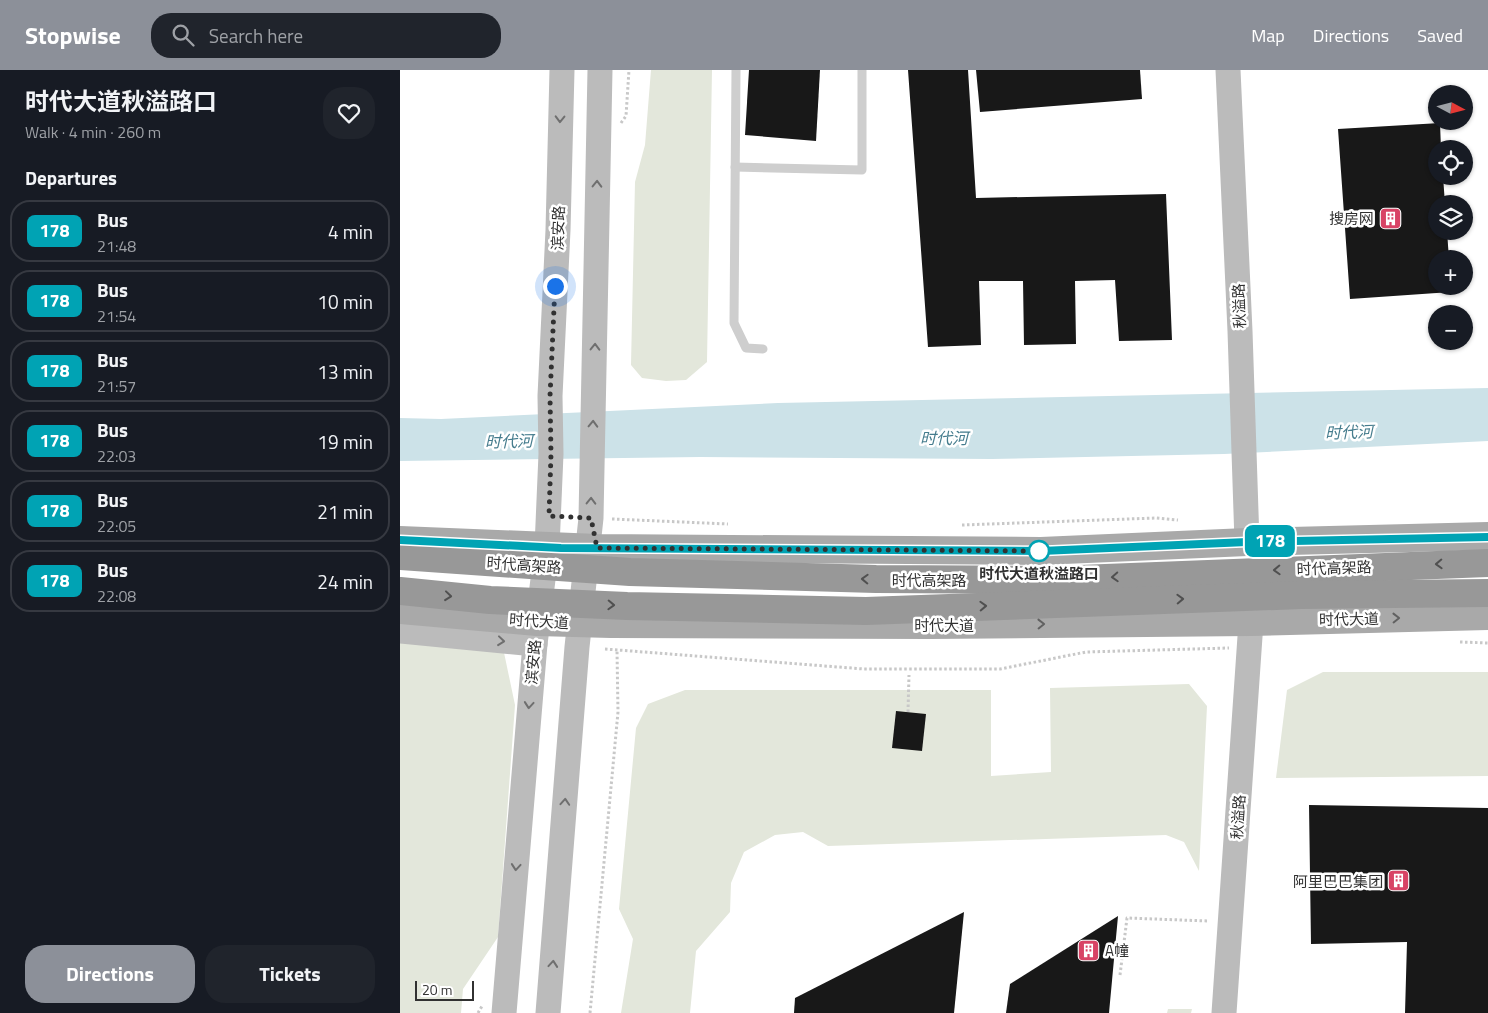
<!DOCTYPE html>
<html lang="en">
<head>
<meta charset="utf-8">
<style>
	:root { --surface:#171b24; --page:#20242c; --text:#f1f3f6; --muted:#9ea1a6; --line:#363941; --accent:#8c9099 }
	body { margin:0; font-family:"Titillium Web","Noto Sans SC",sans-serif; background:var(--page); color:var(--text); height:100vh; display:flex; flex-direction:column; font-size:19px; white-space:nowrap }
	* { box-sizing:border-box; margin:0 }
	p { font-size:16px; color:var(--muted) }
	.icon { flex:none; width:28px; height:28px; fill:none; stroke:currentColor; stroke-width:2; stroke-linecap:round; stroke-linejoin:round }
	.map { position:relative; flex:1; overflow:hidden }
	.panel { display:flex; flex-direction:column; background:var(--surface); width:400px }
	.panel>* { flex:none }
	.badge { padding:0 10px; border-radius:8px; font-size:18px; line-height:32px }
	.needle { width:32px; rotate:97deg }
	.tools { position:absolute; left:1028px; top:15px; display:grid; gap:10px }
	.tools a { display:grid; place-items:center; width:45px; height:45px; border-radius:50%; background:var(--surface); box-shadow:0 1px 4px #0004; font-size:25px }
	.scale { position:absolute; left:15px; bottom:12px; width:59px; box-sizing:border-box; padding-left:5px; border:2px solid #313131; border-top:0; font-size:14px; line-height:18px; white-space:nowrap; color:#313131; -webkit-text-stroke:4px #fff; paint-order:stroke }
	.you { position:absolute; width:25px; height:25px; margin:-12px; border:4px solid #fff; border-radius:50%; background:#1a73e8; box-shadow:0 0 0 8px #1a73e833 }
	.map>.badge { position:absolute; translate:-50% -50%; box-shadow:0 0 0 2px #fff }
	h2 { padding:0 25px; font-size:19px; line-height:45px }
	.round { display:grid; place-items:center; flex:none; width:52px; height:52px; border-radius:20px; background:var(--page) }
	.head { display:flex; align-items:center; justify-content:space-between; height:85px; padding:0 25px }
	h1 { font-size:24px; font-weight:700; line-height:38px }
	.action { display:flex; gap:10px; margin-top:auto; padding:10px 25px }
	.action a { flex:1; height:58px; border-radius:20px; background:var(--accent); color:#fff; font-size:20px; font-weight:700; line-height:58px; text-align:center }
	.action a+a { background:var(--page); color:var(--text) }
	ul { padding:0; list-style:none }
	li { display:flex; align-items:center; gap:15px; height:62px; margin:0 10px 8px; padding:0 15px; border:2px solid var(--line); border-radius:20px }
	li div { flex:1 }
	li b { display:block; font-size:19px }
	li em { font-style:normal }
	li .badge { min-width:55px; font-weight:700; text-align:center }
	header { display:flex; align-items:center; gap:30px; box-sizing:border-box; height:70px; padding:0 25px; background:var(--accent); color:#fff }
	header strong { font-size:24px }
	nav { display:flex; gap:28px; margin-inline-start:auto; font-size:18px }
	.search { width:350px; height:45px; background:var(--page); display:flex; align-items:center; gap:12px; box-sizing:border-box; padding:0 18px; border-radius:20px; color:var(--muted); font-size:19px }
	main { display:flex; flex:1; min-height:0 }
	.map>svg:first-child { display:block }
	.green { fill:#e3e7db }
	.water { fill:#cce2e8 }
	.building { fill:#181818 }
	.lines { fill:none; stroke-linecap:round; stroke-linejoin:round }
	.path { stroke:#c8c8c8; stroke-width:3; stroke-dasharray:2.5 2.5; stroke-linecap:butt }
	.lane { stroke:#cecece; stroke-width:9 }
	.secondary { stroke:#bbb; stroke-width:25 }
	.primary { stroke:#a9a9a9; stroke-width:28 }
	.highway-bridge { stroke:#989898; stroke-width:28 }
	.oneway { stroke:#6f6f6f }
	.oneway2 { stroke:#505050 }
	.oneway3 { stroke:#616161 }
	.line-casing { stroke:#fff; stroke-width:11 }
	.line { stroke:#00a3b4; stroke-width:8 }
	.walk { stroke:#313131; stroke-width:5; stroke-dasharray:0 9 }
	.stop-dot { fill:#fff; stroke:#00a3b4; stroke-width:2.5 }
	.labels { text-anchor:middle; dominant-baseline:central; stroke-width:5; stroke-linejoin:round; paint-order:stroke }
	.poi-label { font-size:15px; fill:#313131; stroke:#fff; text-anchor:end }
	.street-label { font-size:15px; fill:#313131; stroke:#fff }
	.stop-label { font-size:15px; font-weight:bold; fill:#313131; stroke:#fff }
	.water-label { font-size:16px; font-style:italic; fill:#457c8d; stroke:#fff }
</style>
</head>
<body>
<header>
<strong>Stopwise</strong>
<div class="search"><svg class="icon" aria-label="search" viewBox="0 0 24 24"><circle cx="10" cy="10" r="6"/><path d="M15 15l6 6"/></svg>Search here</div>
<nav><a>Map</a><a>Directions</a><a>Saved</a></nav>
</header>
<main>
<section class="panel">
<div class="head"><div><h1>时代大道秋溢路口</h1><p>Walk · 4 min · 260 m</p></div><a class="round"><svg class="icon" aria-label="heart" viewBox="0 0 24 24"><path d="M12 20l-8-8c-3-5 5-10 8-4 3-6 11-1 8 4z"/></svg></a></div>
<h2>Departures</h2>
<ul>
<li><span class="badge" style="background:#00a3b4;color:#fff">178</span><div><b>Bus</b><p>21:48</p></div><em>4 min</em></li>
<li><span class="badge" style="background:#00a3b4;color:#fff">178</span><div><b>Bus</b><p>21:54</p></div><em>10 min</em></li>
<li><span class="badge" style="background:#00a3b4;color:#fff">178</span><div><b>Bus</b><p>21:57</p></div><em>13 min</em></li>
<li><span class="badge" style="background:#00a3b4;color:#fff">178</span><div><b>Bus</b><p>22:03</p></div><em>19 min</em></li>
<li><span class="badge" style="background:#00a3b4;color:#fff">178</span><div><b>Bus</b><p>22:05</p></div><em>21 min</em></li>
<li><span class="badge" style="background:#00a3b4;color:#fff">178</span><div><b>Bus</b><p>22:08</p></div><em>24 min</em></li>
</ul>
<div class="action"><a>Directions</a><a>Tickets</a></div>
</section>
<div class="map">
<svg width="1088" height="943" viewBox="0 0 1088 943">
	<rect width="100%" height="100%" fill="#fff"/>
	<!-- green -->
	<g class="green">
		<polygon points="251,0 312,0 307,292 286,310 266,311 242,308 231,295 235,112 245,75"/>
		<polygon points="0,571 102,573 115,635 98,867 63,919 61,943 0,943"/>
		<polygon points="923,602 1088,602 1088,706 876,708 887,620"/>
		<polygon points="789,614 807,636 799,801 784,772 766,765 428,776 403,762 375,765 344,782 331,813 330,842 296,881 290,943 221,943 233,869 219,839 236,658 248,634 285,620 591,620 591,706 651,702 650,618"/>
		<polygon points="768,939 792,939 791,943 767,943"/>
	</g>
	<!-- water -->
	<polygon class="water" points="1088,318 1088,371 824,384 592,389 300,387 0,391 0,348 41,349 378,333"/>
	<!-- building -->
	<g class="building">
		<polygon points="349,0 420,0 416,71 345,65"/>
		<polygon points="508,0 568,0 576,128 766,124 772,270 719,271 715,210 675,211 676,274 624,275 623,211 579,211 581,275 528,277"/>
		<polygon points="576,0 740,0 742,29 580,42"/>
		<polygon points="1040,53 1041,79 1036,79 1036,106 1043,106 1045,134 1036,134 1036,161 1047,161 1049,189 1036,189 1036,216 1050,216 1051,222 950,229 938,59"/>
		<polygon points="496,641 526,644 522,681 492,678"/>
		<polygon points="909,735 1088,738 1088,943 1005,943 1007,872 911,874"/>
		<polygon points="564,842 554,943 394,943 395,928"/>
		<polygon points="718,846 709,943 606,943 610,914"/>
	</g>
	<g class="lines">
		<!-- path -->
		<g class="path">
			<polyline points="221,53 226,46 229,0"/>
			<polyline points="212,449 328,454"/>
			<polyline points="562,455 756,448 778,450"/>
			<polyline points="1060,572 1088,573"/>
			<polyline points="205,579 464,599 600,599 686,582 829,578"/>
			<polyline points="508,642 509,605"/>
			<polyline points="720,905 727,848 808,851"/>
			<polyline points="78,943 82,936"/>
			<polyline points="190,943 218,642 217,580"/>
		</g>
		<!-- lane -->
		<g class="lane">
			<polyline points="336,0 334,253 346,278 363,279"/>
			<polyline points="335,97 462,100 462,0"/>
		</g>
		<!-- secondary -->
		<g class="secondary">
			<polyline points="828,0 840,261 847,472"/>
			<polyline points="0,561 135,574"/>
			<polyline points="104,943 135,574 147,477 151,384 150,326 158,160 162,0"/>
			<polyline points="148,943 177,577 191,448 200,0"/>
			<polyline points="824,943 851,552"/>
		</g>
		<!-- primary -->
		<g class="primary">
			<polyline points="0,470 197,478 641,481 847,472 1088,466"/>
			<polyline points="0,540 137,552 211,554 530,555 851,552 1088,546"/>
		</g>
		<!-- highway-bridge -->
		<g class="highway-bridge">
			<polyline points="0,486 230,502 476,509 654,510 1088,493"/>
			<polyline points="0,521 90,530 227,536 466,541 901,525 1088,523"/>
		</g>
	</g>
	<!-- one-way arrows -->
	<defs><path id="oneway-chevron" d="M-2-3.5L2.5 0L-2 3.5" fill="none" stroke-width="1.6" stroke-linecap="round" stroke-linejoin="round" transform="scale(1.25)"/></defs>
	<g class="oneway">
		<use href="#oneway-chevron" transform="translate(160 49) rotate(91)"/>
		<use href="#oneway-chevron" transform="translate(197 114) rotate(-89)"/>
		<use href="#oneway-chevron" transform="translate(195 277) rotate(-89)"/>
		<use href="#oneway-chevron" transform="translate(193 354) rotate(-88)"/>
		<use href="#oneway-chevron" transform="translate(191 431) rotate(-89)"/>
		<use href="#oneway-chevron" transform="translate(101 571) rotate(6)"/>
		<use href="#oneway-chevron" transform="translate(129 635) rotate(95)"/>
		<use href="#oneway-chevron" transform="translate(165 732) rotate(-86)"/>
		<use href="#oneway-chevron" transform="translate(116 797) rotate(95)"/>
		<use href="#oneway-chevron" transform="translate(153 894) rotate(-85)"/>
	</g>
	<g class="oneway2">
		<use href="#oneway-chevron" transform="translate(1039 494) rotate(178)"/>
		<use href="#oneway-chevron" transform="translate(877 500) rotate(178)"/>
		<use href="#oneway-chevron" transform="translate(715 507) rotate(177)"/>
		<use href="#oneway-chevron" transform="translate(465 509) rotate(-178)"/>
		<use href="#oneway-chevron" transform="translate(48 526) rotate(6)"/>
		<use href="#oneway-chevron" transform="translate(780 529) rotate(-2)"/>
		<use href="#oneway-chevron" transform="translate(211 535) rotate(2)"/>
		<use href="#oneway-chevron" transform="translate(583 536) rotate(-2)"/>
	</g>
	<g class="oneway3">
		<use href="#oneway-chevron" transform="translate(996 548) rotate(-1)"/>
		<use href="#oneway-chevron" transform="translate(641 554) rotate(-1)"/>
	</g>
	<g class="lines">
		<defs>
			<polyline id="line" points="0,470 161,478 641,481 847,472 1088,467"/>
		</defs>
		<!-- line casing -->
		<use href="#line" class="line-casing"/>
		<!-- line -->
		<use href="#line" class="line"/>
		<!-- walk -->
		<polyline class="walk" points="155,216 150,326 151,384 149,446 191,448 197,478 641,481 639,481"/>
	</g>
	<!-- icons -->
	<defs>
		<symbol id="building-square" viewBox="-11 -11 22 22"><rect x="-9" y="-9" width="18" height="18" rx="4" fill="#d84365" stroke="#fff"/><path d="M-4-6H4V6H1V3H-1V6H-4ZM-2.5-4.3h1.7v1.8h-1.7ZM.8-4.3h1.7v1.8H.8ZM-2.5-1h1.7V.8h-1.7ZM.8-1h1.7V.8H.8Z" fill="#fff"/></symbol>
	</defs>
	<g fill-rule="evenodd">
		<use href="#building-square" x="978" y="136" width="25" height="25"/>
		<use href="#building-square" x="986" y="798" width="25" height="25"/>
		<use href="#building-square" x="676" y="868" width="25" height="25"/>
	</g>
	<!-- markers -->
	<circle class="stop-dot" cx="639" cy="481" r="10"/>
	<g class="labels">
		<!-- poi labels -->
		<g class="poi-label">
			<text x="974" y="148">搜房网</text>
			<text x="983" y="811">阿里巴巴集团</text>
			<text x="705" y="880" text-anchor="start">A幢</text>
		</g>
		<!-- street labels -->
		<g class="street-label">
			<text transform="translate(158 158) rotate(-88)">滨安路</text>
			<text transform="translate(839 236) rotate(-92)">秋溢路</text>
			<text transform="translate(124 495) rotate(4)">时代高架路</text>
			<text transform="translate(934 498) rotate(-2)">时代高架路</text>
			<text x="529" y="510">时代高架路</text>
			<text transform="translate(949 549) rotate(-1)">时代大道</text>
			<text transform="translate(139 551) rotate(4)">时代大道</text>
			<text x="544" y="555">时代大道</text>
			<text transform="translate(133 592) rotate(-85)">滨安路</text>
			<text transform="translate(838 747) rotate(-86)">秋溢路</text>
		</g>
		<!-- stop labels -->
		<g class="stop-label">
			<text x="639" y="503">时代大道秋溢路口</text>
		</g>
		<!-- water labels -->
		<g class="water-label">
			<text transform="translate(949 362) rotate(-2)">时代河</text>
			<text x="544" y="368">时代河</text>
			<text transform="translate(109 371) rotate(-1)">时代河</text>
		</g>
	</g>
</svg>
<div class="tools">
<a><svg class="needle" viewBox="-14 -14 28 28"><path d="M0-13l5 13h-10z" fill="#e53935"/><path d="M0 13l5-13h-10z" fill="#9ea1a6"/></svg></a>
<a><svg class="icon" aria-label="locate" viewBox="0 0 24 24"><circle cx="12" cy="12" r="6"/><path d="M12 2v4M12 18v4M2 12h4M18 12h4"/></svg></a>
<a><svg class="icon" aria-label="layers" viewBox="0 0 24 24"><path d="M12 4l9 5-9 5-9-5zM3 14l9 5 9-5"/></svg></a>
<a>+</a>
<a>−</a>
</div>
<div class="scale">20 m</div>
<div class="you" style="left:155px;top:216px"></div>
<b class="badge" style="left:870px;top:471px;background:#00a3b4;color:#fff">178</b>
</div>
</main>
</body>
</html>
